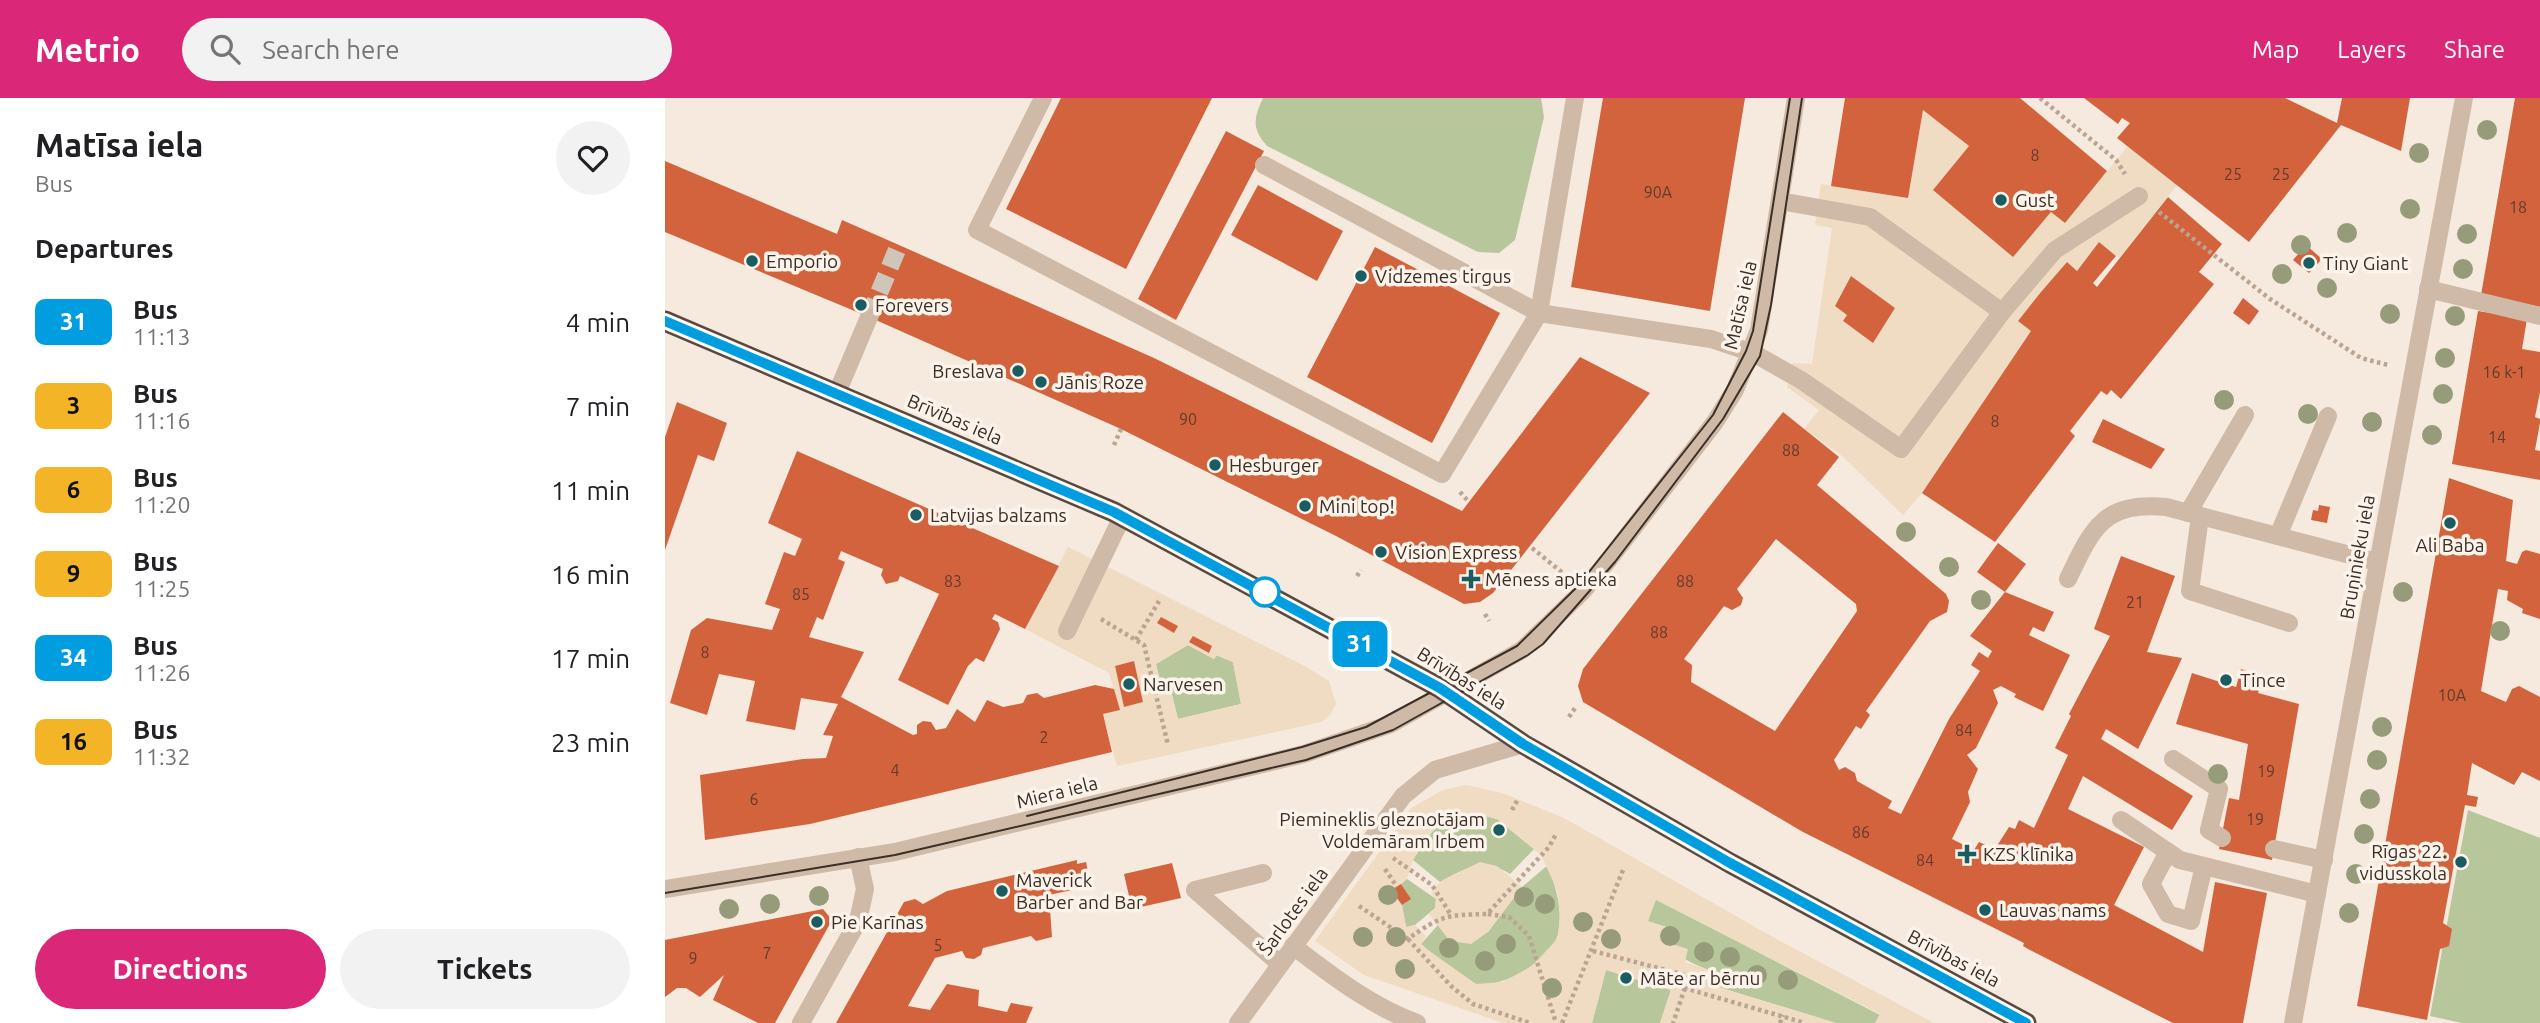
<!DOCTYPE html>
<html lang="en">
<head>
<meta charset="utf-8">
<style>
	:root { --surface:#fff; --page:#f2f2f2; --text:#202124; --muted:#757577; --accent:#db2777 }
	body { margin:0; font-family:Ubuntu,sans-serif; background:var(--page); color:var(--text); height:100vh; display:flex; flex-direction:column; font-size:26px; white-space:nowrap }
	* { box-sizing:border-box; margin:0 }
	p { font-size:23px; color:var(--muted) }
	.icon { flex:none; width:38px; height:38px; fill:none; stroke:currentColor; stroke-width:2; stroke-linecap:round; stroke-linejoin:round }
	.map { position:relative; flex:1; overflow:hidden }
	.panel { display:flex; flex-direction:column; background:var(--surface); width:665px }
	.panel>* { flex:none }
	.badge { padding:0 14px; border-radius:10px; font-size:24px; line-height:46px }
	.map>.badge { position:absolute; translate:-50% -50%; box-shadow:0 0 0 4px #fff }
	h2 { padding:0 35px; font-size:26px; line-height:63px }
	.round { display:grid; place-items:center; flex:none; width:74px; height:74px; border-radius:37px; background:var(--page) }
	.head { display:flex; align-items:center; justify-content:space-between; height:119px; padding:0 35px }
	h1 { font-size:33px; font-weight:700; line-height:52px }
	.primary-button { display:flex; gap:14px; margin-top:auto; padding:14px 35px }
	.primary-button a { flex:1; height:80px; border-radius:42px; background:var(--accent); color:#fff; font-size:28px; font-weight:700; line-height:80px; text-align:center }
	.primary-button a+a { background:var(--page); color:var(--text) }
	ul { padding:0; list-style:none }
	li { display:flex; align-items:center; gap:21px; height:84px; padding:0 35px }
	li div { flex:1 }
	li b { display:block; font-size:26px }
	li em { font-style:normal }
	li .badge { min-width:77px; font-weight:700; text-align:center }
	header { display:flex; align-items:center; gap:42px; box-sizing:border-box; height:98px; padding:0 35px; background:var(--accent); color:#fff }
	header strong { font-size:33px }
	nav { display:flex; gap:38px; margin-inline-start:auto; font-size:24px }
	.search { width:490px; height:63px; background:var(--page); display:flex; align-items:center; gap:18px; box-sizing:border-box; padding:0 24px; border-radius:38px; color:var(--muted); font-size:26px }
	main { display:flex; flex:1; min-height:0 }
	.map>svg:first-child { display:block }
	.green { fill:#b7c69b }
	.plaza { fill:#efdcc3; fill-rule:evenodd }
	.building { fill:#d3633d; fill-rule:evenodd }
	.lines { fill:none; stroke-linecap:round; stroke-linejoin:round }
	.minor-tunnel { stroke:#d0c5b9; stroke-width:18; stroke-dasharray:18 9; stroke-linecap:butt }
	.path { stroke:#bba491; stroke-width:4.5; stroke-dasharray:3.5 3.5; stroke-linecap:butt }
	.minor { stroke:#cfbaa7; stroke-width:18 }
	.highway { stroke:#5d483f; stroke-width:21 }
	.tram { stroke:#3b2f28; stroke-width:2 }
	.tree { fill:#969c7a }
	.line-casing { stroke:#fff; stroke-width:16 }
	.line { stroke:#009de0; stroke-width:10 }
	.poi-dot { fill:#195c62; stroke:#fcf4eb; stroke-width:2.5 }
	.stop-dot { fill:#fff; stroke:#009de0; stroke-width:3.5 }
	.labels { text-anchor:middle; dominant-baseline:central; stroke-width:7; stroke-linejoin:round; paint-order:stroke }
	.number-label { font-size:16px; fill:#613c2d }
	.poi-label { font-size:19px; fill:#3b2f28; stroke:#fcf4eb; text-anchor:start }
	.street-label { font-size:19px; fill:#3b2f28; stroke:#fcf4eb }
</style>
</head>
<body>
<header>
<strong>Metrio</strong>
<div class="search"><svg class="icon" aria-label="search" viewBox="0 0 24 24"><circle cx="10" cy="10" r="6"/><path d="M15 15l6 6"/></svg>Search here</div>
<nav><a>Map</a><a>Layers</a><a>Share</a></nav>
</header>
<main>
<section class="panel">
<div class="head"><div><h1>Matīsa iela</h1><p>Bus</p></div><a class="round"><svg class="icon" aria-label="heart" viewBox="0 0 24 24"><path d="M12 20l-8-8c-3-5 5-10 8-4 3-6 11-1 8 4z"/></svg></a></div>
<h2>Departures</h2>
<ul>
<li><span class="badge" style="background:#009de0;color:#fff">31</span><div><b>Bus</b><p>11:13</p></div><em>4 min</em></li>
<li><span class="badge" style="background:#f4b427;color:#111">3</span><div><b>Bus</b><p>11:16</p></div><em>7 min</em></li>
<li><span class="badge" style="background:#f4b427;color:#111">6</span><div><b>Bus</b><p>11:20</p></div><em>11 min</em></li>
<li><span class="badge" style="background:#f4b427;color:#111">9</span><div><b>Bus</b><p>11:25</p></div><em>16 min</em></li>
<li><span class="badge" style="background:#009de0;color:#fff">34</span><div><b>Bus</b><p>11:26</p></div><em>17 min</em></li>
<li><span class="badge" style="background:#f4b427;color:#111">16</span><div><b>Bus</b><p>11:32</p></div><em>23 min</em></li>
</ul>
<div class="primary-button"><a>Directions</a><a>Tickets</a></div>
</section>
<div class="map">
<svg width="1875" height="925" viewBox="0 0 1875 925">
	<rect width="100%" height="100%" fill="#f5eadd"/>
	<!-- green -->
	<g class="green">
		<path d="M598 0H876L879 19 850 142 834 155 813 154 602 48C586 30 589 20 598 0Z"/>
		<polygon points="523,547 549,561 551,557 568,564 576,606 513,621 506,593 498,595 491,566"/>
		<polygon points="1803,712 1875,740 1875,925 1797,925 1765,918"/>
		<path d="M813 716 832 721 869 751 845 776C818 759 801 770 775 784L748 762C767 731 775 718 813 716Z"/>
		<path d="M883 767C891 790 898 812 893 836 888 861 833 894 809 885 790 877 772 860 756 846L773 827 785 843 823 834 857 789Z"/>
		<polygon points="742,781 771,801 770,810 750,827 741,829 737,807 745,801 736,786"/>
		<path d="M990 801 1215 917 1210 925H1171L1050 888 1054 876C1019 863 1004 855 983 823Z"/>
		<polygon points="941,872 1006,892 995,925 927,925"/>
	</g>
	<!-- plaza -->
	<g class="plaza">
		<path d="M1258 12 1400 124 1463 48 1512 87 1454 160 1434 144 1412 173 1402 164 1376 194 1353 223 1366 233 1257 395 1238 417 1176 357 1139 331 1154 312 1122 289 1128 265 1147 266 1167 130 1150 127 1156 86 1243 100ZM1186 178 1230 210 1208 244 1178 224 1182 217 1170 208Z"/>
		<path d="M403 449 640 568 664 583 671 606 665 617 657 624 452 668 438 616 455 612 444 575 360 531ZM523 547 549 561 552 557 568 564 576 606 513 621 506 593 498 594 491 566ZM469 564 478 604 459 609 450 568Z"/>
		<path d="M801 687 840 696 899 720 1106 838 1269 925H1210L1215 916 991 802 983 823 1002 829 997 843 1023 851 1020 864 1055 876 1050 888 1171 925H995L1006 892 941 872 927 925H838L699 877 650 843 746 710 778 692ZM813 716 832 721 876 757 892 792 895 816 893 840 867 868 838 884 811 886 756 847 761 838 750 827 741 829 737 807 725 789 728 791 742 781 748 762 764 736 788 717Z"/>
		<polygon points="815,764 832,768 857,789 823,834 806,846 785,843 764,816 770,810 771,801 766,796 775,784"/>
	</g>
	<!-- building -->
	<g class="building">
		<polygon points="396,0 547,0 461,171 341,111"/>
		<polygon points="938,0 1080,0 1045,213 906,189"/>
		<polygon points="1180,0 1355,0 1442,73 1400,125 1386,114 1348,159 1268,92 1304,48 1258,12 1243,100 1166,88"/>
		<polygon points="1419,0 1620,0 1672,25 1677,0 1745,0 1736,53 1676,27 1584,144 1452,40 1465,25 1457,20 1453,26"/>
		<polygon points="1850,0 1875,0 1875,209 1816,197"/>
		<polygon points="561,33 599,53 511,222 473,201"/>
		<polygon points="0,63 172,136 177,122 234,147 489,260 797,413 915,259 985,295 828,495 815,504 799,506 671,438 456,331 204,219 0,134"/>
		<polygon points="593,87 678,133 652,183 566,137"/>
		<polygon points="1503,99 1557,146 1534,174 1549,186 1456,301 1446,292 1442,297 1436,293 1405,333 1410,338 1330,444 1257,395 1366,233 1353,223 1376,194 1402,164 1412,173 1434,144 1451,158 1428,185 1432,189"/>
		<polygon points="1641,147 1657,161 1644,175 1628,162"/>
		<polygon points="710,149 835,215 767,345 642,279"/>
		<polygon points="1186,178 1230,210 1208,245 1178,223 1182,217 1170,208"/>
		<polygon points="1578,200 1594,213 1584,227 1568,215"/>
		<polygon points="1813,213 1862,221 1857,251 1875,254 1875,294 1870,319 1875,321 1875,325 1870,352 1875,353 1875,382 1787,366"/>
		<polygon points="12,304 62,325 49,363 33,357 0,452 0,339"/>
		<path d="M1118 314 1174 359 1152 387 1281 496 1284 503 1282 514 1265 523 1201 613 1205 617 1196 631 1191 628 1169 662 1174 672 1180 669 1190 675 1192 683 1227 703 1223 710 1236 716 1284 621 1315 573 1306 567 1314 554 1323 560 1327 553 1305 538 1340 494 1312 474 1333 445 1361 466 1340 494 1389 514 1379 534 1368 529 1364 537 1405 557 1378 613 1349 599 1351 596 1336 588 1328 592 1333 605 1311 650 1302 657 1313 671 1303 694 1305 704 1287 741 1309 752 1314 744 1330 751 1344 729 1350 731 1354 722 1369 730 1403 657 1390 650 1406 618 1404 616 1445 538 1429 531 1456 458 1510 478 1482 554 1517 560 1512 571 1473 651 1441 631 1436 641 1528 698 1507 732 1418 678 1403 711 1479 749 1449 807 1538 854 1550 784 1602 795 1578 925H1508L1494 918 1363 851 1358 848 1359 845 1138 734 918 604 913 588 918 571ZM1111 441 1191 506 1192 513 1110 633 1026 584 1027 567 1019 561 1059 508 1067 512 1076 507 1078 500 1072 491Z"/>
		<polygon points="1438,321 1500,351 1486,371 1427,344"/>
		<polygon points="132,353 394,468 360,531 330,516 327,521 333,524 335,531 319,564 311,560 303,568 283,607 233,582 274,496 235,478 233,483 221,486 216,477 218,471 176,453 173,461 180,464 158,522 152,519 144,539 199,554 176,599 248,637 252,636 252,627 258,623 266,624 271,632 281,630 292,611 310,624 322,602 338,609 358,605 362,597 372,595 379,600 430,587 449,591 455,612 438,616 447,654 145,726 40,742 35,677 138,661 161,660 168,638 158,637 173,606 136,600 130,632 81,623 90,583 54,576 42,617 5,605 26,532 42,520 107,532 115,511 100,506 119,454 130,458 137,441 103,425"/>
		<polygon points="1784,380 1848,402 1841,463 1852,466 1857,454 1861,452 1875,456 1875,521 1857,515 1858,511 1842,502 1843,493 1833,491 1816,593 1841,604 1847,591 1854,588 1875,599 1875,683 1857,674 1849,687 1807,665 1802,697 1813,699 1811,709 1800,707 1778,825 1787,831 1784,848 1775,851 1762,922 1692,908"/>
		<polygon points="1654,407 1665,409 1662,425 1646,422 1648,412 1653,413"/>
		<polygon points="496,519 513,528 509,535 492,525"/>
		<polygon points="528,538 547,548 544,555 524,544"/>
		<polygon points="469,563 478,604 459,609 450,568"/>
		<polygon points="1576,571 1598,578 1593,595 1634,606 1607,762 1554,751 1564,700 1574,702 1583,646 1511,626 1527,575 1571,589"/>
		<polygon points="412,762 412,766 421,764 423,774 413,777 416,790 384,797 387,839 371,843 366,838 318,850 316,857 309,861 301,860 297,853 270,860 243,908 265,912 282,886 314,892 313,908 342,914 346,905 368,909 361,925 171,925 239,804 250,801 258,806 282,793"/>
		<polygon points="507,765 516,800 467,811 459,776"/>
		<polygon points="736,786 746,801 737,807 726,792"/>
		<polygon points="158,811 167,822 110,925 93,925 48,902 59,877 35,899 21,890 12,890 0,899 0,842"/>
	</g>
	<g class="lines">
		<!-- minor-tunnel -->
		<polyline class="minor-tunnel" points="204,219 234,147"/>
		<!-- path -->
		<g class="path">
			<polyline points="1375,0 1451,62 1460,76"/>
			<polyline points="1494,114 1605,201 1696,260 1723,267"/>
			<polyline points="449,347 456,331"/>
			<polyline points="795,394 804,404"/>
			<polyline points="867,450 899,476"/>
			<polyline points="692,478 696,472"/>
			<polyline points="820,516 824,523"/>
			<polyline points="436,521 479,547 503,647"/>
			<polyline points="471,542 494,503"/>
			<polyline points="904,619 910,610"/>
			<polyline points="847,712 853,701"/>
			<polyline points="728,760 767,787 786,817"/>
			<polyline points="720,771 732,789"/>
			<path d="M694 808 743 841C776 817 782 817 822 816L884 749 891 736"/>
			<polyline points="823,816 844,819 864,838 891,925"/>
			<polyline points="743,841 786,888 808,906 865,925"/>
			<polyline points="928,853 1024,878 1008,925"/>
			<polyline points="1019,890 1140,925"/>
			<polyline points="897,925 958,772"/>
			<polyline points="1115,925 1118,917"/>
		</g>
		<!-- minor -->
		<g class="minor">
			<polyline points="378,0 312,132 777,376 874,215 599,67"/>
			<polyline points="910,0 874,215 1046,241 1088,255 1136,282 1236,351 1337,214 1205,119 1115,103"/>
			<polyline points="1763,191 1875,218"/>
			<polyline points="1337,214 1390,152 1474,98"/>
			<polyline points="172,295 204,219"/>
			<polyline points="1523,415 1580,317"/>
			<polyline points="1535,418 1525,493 1624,525"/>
			<polyline points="1613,438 1663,318"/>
			<path d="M1403 481C1427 431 1438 403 1501 409L1712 464"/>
			<polyline points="402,533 457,419"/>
			<polyline points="1508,661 1554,691 1544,732 1557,740"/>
			<polyline points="1456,722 1515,762 1652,796"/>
			<polyline points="1609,751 1659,762"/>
			<polyline points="1503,754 1486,786 1503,816 1526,823 1539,768"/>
			<polyline points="598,775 530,792 615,866"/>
			<polyline points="0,791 230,754 639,656 726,626 857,552 918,493 945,460 1050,324 1070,292 1094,232 1131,0"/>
			<path d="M628 848C666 877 707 909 752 925"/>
			<polyline points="136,925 193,823 200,791 193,759"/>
			<polyline points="573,925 738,698 770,672 858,646"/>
			<polyline points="1628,925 1799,0"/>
		</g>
		<!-- highway -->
		<polyline class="highway" points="0,223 449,414 775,590 858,646 1065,765 1361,925"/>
		<!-- tram -->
		<g class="tram">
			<polyline points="362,718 637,649 701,629 852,548 913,488 1048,317 1081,253 1088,233 1125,0"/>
			<polyline points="0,795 230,757 641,662 728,632 863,557 878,546 950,464 1058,321 1095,258 1106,207 1137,0"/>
		</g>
	</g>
	<!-- trees -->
	<g class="tree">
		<circle cx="1822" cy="32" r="10"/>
		<circle cx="1754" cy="55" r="10"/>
		<circle cx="1745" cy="111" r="10"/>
		<circle cx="1682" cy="135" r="10"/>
		<circle cx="1802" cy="136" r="10"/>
		<circle cx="1636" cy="147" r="10"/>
		<circle cx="1798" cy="171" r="10"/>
		<circle cx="1617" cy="176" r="10"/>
		<circle cx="1662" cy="190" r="10"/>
		<circle cx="1725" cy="216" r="10"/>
		<circle cx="1790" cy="218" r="10"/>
		<circle cx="1780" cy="260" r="10"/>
		<circle cx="1778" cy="296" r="10"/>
		<circle cx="1559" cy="302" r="10"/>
		<circle cx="1643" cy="316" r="10"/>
		<circle cx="1707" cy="324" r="10"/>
		<circle cx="1767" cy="337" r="10"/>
		<circle cx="1241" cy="434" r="10"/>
		<circle cx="1284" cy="469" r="10"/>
		<circle cx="1738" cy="494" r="10"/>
		<circle cx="1316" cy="502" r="10"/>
		<circle cx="1835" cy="533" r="10"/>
		<circle cx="1717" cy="629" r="10"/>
		<circle cx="1712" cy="662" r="10"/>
		<circle cx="1553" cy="676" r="10"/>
		<circle cx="1705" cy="701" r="10"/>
		<circle cx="1699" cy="736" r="10"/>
		<circle cx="1691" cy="776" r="10"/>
		<circle cx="723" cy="797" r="10"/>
		<circle cx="154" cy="798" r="10"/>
		<circle cx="859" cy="799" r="10"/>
		<circle cx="105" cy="806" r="10"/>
		<circle cx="880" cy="806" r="10"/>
		<circle cx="64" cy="811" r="10"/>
		<circle cx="1684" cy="815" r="10"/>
		<circle cx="918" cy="824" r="10"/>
		<circle cx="1005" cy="838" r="10"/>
		<circle cx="698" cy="839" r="10"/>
		<circle cx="731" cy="839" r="10"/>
		<circle cx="946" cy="841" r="10"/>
		<circle cx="841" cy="846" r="10"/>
		<circle cx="784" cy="850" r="10"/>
		<circle cx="1039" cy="854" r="10"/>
		<circle cx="1065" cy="859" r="10"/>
		<circle cx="820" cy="863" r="10"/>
		<circle cx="740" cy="871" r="10"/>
		<circle cx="1092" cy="877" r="10"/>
		<circle cx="1123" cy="882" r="10"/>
		<circle cx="887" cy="890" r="10"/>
	</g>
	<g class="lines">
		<defs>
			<polyline id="line" points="0,223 449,414 775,590 858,646 1065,765 1361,925"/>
		</defs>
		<!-- line casing -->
		<use href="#line" class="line-casing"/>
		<!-- line -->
		<use href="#line" class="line"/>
	</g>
	<!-- markers -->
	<g class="poi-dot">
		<circle cx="1336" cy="102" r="7"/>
		<circle cx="87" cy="163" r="7"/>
		<circle cx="1644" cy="165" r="7"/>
		<circle cx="696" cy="178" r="7"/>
		<circle cx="196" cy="207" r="7"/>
		<circle cx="353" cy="273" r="7"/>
		<circle cx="376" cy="284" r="7"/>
		<circle cx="550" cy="367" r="7"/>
		<circle cx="640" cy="408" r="7"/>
		<circle cx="251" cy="417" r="7"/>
		<circle cx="1785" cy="425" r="7"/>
		<circle cx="716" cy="454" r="7"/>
		<path d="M802.5 470.5h7v7h7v7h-7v7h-7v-7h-7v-7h7z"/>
		<circle cx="1561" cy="582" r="7"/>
		<circle cx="464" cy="586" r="7"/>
		<circle cx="834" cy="732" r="7"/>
		<path d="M1298.5 745.5h7v7h7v7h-7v7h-7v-7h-7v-7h7z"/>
		<circle cx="1796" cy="764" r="7"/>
		<circle cx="337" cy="793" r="7"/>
		<circle cx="1320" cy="812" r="7"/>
		<circle cx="152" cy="824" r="7"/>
		<circle cx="961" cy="880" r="7"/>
	</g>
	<circle class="stop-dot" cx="600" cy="494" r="14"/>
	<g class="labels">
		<!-- number labels -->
		<g class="number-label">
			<text x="1370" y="57">8</text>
			<text x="1568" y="76">25</text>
			<text x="1616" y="76">25</text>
			<text x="993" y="94">90A</text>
			<text x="1853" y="109">18</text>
			<text x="1839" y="274">16 k-1</text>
			<text x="523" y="321">90</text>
			<text x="1330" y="323">8</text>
			<text x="1832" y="339">14</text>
			<text x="1126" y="352">88</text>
			<text x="288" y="483">83</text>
			<text x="1020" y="483">88</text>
			<text x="136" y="496">85</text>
			<text x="1470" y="504">21</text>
			<text x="994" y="534">88</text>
			<text x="40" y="554">8</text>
			<text x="1787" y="597">10A</text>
			<text x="1299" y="632">84</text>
			<text x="379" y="639">2</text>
			<text x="230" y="672">4</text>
			<text x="1601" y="673">19</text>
			<text x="89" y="701">6</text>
			<text x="1590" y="721">19</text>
			<text x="1196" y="734">86</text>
			<text x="1260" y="762">84</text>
			<text x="273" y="847">5</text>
			<text x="102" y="855">7</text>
			<text x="28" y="860">9</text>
		</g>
		<!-- poi labels -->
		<g class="poi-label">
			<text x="1350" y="102">Gust</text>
			<text x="101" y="163">Emporio</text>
			<text x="1658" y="165">Tiny Giant</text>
			<text x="710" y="178">Vidzemes tirgus</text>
			<text x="210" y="207">Forevers</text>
			<text x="339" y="273" text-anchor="end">Breslava</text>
			<text x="390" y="284">Jānis Roze</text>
			<text x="564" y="367">Hesburger</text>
			<text x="654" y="408">Mini top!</text>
			<text x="265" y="417">Latvijas balzams</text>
			<text x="1785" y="447" text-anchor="middle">Ali Baba</text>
			<text x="730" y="454">Vision Express</text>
			<text x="820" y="481">Mēness aptieka</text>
			<text x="1575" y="582">Tince</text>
			<text x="478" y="586">Narvesen</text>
			<text x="820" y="721" text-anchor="end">Piemineklis gleznotājam<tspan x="820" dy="22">Voldemāram Irbem</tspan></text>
			<text x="1782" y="753" text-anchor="end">Rīgas 22.<tspan x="1782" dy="22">vidusskola</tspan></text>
			<text x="1318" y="756">KZS klīnika</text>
			<text x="351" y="782">Maverick<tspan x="351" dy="22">Barber and Bar</tspan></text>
			<text x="1334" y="812">Lauvas nams</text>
			<text x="166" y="824">Pie Karīnas</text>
			<text x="975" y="880">Māte ar bērnu</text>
		</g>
		<!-- street labels -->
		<g class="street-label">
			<text transform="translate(1075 207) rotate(-77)">Matīsa iela</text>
			<text transform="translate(290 321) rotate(23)">Brīvības iela</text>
			<text transform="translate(1692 459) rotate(-80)">Bruņinieku iela</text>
			<text transform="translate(797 580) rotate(32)">Brīvības iela</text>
			<text transform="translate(392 694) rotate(-14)">Miera iela</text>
			<text transform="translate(628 813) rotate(-54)">Šarlotes iela</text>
			<text transform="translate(1289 860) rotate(28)">Brīvības iela</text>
		</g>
	</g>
</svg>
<b class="badge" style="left:695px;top:546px;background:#009de0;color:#fff">31</b>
</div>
</main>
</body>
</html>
